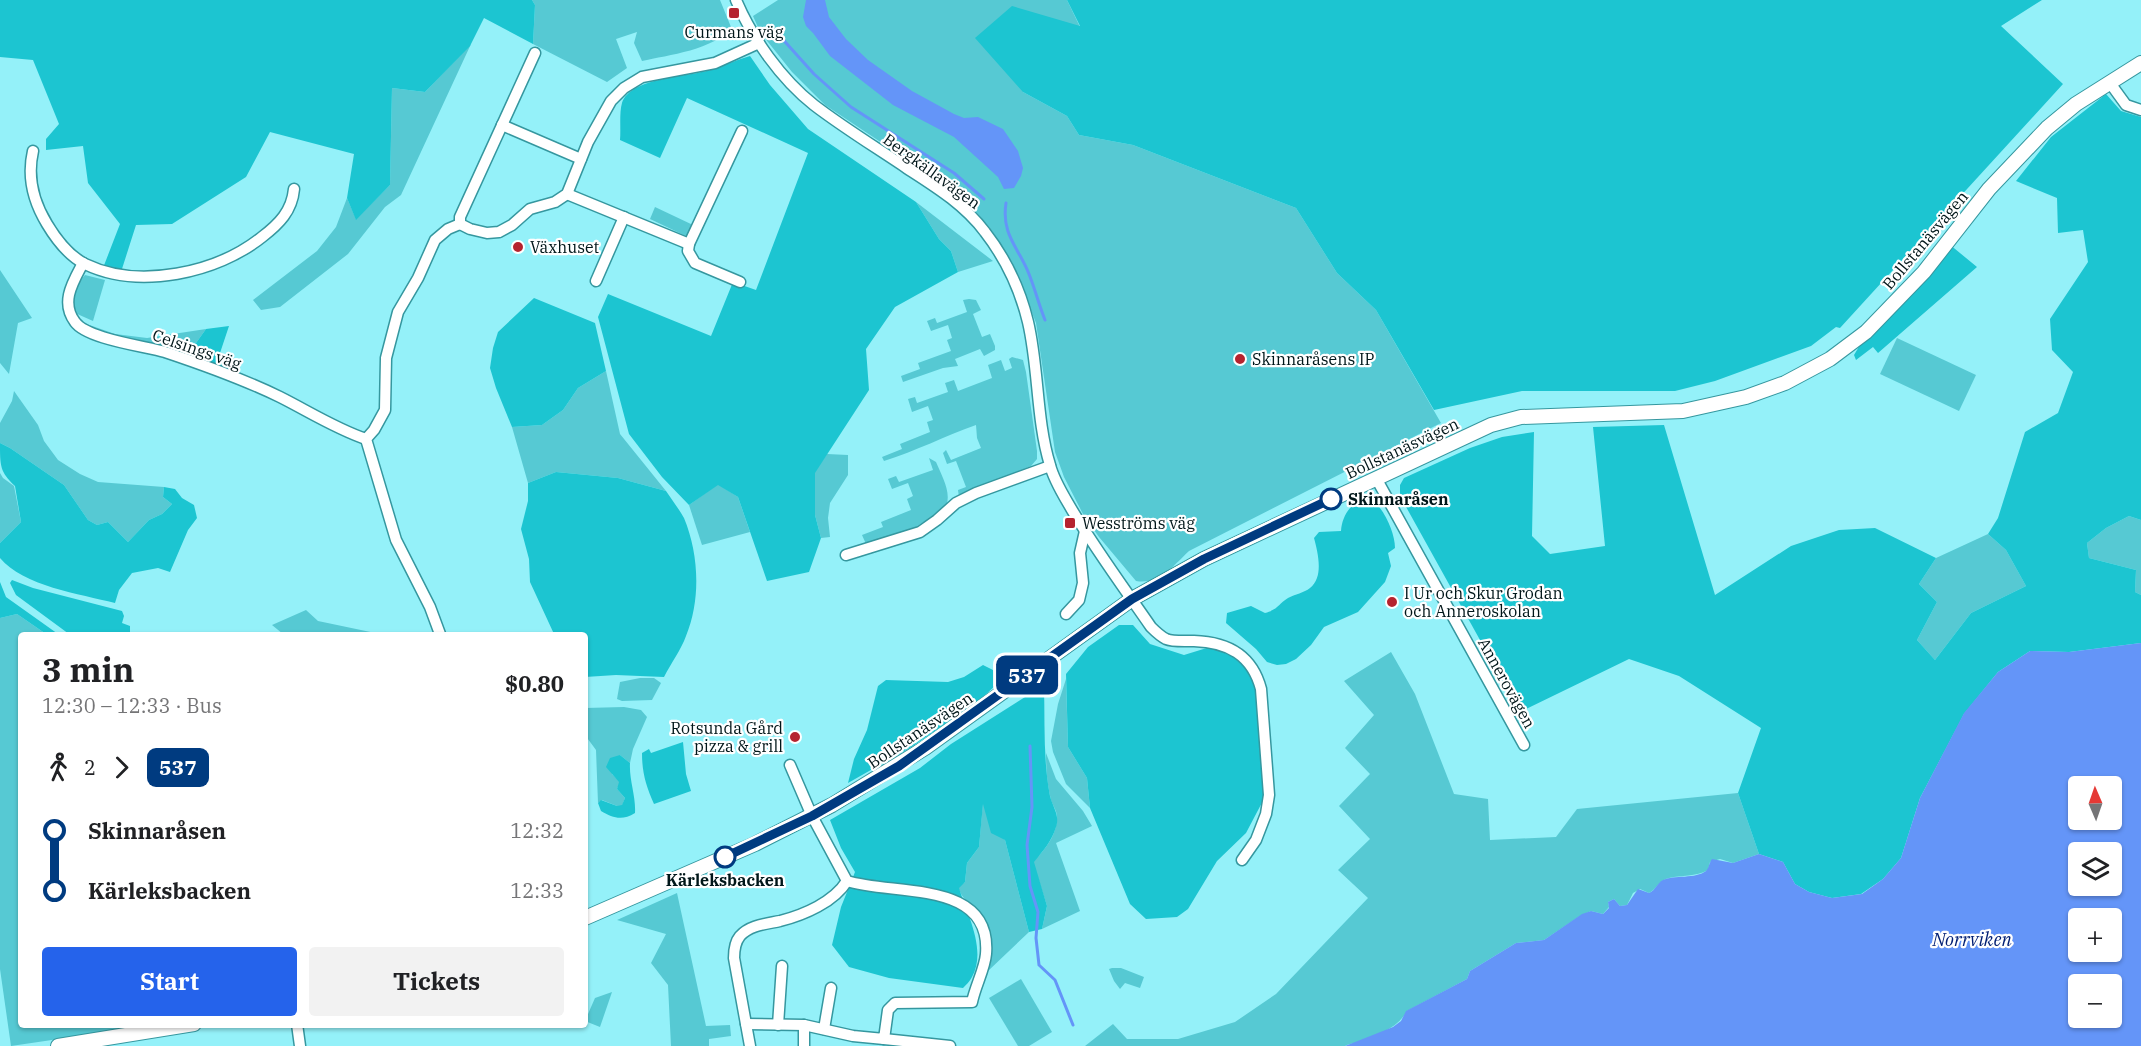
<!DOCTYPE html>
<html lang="en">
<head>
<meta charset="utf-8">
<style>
	:root { --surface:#fff; --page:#f2f2f2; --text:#202124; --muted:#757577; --accent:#2563eb }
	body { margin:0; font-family:"IBM Plex Serif",serif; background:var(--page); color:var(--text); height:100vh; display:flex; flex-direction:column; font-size:22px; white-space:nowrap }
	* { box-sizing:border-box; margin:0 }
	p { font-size:20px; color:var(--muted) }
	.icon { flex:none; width:33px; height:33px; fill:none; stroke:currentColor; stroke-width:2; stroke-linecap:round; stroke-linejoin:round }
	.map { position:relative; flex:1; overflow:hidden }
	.panel { position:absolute; left:18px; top:632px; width:570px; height:396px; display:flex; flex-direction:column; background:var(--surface); border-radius:6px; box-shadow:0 2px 4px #0004 }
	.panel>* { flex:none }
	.badge { padding:0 12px; border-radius:9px; font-size:21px; line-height:39px }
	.needle { width:39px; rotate:358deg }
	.tools { position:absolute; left:2068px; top:776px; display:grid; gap:12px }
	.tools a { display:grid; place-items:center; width:54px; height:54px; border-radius:6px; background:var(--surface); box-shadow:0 2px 4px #0004; font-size:30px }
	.map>.badge { position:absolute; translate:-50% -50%; box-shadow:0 0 0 3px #fff }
	.legs { display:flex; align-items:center; gap:9px; height:66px; padding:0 24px; font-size:20px }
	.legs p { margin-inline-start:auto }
	.overview { display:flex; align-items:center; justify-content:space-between; height:102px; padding:0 24px }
	h1 { font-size:33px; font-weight:700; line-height:45px }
	.cta { display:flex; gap:12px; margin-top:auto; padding:12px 24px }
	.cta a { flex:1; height:69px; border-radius:6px; background:var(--accent); color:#fff; font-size:24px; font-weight:700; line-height:69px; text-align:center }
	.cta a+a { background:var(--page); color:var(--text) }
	ul { padding:0 24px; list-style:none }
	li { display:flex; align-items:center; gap:21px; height:60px; font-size:22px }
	li i { display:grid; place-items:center; width:9px; height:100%; margin:0 8px; background:currentColor }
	li i::after { content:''; width:15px; height:15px; margin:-8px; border:4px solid; border-radius:50%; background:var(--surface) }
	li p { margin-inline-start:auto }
	li:first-child i { background:linear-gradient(#0000 50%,currentColor 0) }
	li:last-child i { background:linear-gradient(currentColor 50%,#0000 0) }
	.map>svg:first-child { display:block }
	.green { fill:#56c9d3 }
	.forest { fill:#1cc5d1 }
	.water { fill:#6495f8; fill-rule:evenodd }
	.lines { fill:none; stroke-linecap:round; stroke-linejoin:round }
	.stream { stroke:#6495f8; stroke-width:3 }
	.street-casing { stroke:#35979f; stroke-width:13 }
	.secondary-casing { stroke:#35979f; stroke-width:16 }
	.street { stroke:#fff; stroke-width:10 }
	.secondary { stroke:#fff; stroke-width:14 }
	.line-1-casing { stroke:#fff; stroke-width:14 }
	.line-1 { stroke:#003b80; stroke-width:9 }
	.poi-dot { fill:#b5232f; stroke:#fff; stroke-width:2 }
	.stop-1-dot { fill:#fff; stroke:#003b80; stroke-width:3 }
	.labels { text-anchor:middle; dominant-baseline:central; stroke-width:4.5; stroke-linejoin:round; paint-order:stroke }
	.poi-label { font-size:16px; fill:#001619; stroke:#fff; text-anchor:start }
	.street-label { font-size:16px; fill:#001619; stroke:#fff }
	.stop-label { font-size:16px; font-weight:bold; fill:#001619; stroke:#fff; text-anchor:start }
	.water-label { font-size:18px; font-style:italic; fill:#001e73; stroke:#fff }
</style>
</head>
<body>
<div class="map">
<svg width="2141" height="1046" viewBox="0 0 2141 1046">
	<rect width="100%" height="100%" fill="#94f1f9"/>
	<!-- green -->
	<g class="green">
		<path d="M532 0H720L731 27C715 50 668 55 642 61L634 43 637 32 616 39 627 68 607 82 533 44 535 5Z"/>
		<path d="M778 0H1067L1080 27 1023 92 1067 116 1079 135 1133 145 1296 208 1337 273 1376 310 1441 423 1189 551C1173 566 1159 585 1136 581L1099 537 1084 516 1064 477 1055 452 1036 323 1012 262 992 231 966 199 825 105 792 72 760 32 753 16Z"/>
		<polygon points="471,44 401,195 385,207 348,254 280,307 261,310 253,300 317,251 336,227 347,198 356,219 390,185 392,88 425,92"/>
		<polygon points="916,202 993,261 958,272 951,251 939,239"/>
		<polygon points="655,207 693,225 688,237 650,219"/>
		<polygon points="0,270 32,318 18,323 9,374 0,363"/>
		<path d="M85 275 105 280 93 321 75 313C72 299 74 286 85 275Z"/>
		<polygon points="969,299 976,300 981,310 973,314 982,337 990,334 995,346 995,350 984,356 980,349 955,359 958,366 943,368 903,382 901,376 920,369 918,363 951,351 947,340 952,338 948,325 931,331 927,321 935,318 937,323 967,312 963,300"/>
		<polygon points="78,321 115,334 147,338 206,329 196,343 177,341 163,348 94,332"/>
		<polygon points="1897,338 1976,375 1959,411 1880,374"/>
		<path d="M1012 357 1023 360 1026 372 1037 451V459L1031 466 959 497 958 490 966 487 956 461 947 464 943 453 946 450 951 460 981 448 977 438 976 425C945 436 916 451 884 461L882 457 902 449 900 444 930 432 927 422 933 420 928 406 912 412 908 399 915 397 917 403 948 392 945 383 954 380 958 391 992 378 988 365 1001 360 1005 371 1012 368 1009 359Z"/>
		<polygon points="606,371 620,434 666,491 618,478 556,472 528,483 512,427 542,425 563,410 578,388"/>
		<polygon points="14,391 38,425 44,441 58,460 80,474 98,482 164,487 163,497 172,504 162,514 149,520 128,542 108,522 97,525 88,520 64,485 10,448 0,443 0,423 12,401"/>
		<polygon points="827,454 848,455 848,475 830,503 828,518 830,537 821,538 815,515 814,473"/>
		<path d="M929 458 936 462C943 479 958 503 937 515 929 520 921 522 915 528L866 544 862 535 883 527 881 522 911 510 907 499 913 496 908 483 892 489 888 479 896 476 899 482 933 470Z"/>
		<polygon points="0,473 3,478 14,486 21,522 0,543"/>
		<polygon points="718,484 738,497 750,532 702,545 689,505"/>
		<polygon points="2129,516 2141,520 2141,595 2135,592 2136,570 2089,558 2087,543 2106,528"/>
		<polygon points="1988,534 2006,550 2026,586 1971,613 1935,660 1917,640 1937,602 1919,584 1936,558"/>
		<polygon points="306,610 318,621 380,634 283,634 272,625"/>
		<polygon points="17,614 46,634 21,634 21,1024 154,1025 11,1046 0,969 0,618"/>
		<path d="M1391 652 1415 694 1454 794 1488 799 1490 840 1556 837 1577 809 1738 793 1759 854 1733 863 1720 859 1710 862 1708 870C1696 877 1681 875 1669 878 1659 880 1657 889 1649 893L1640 889 1633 893 1627 905 1620 906 1614 899 1608 902 1609 907 1603 914 1591 911 1580 916 1544 940 1516 943 1470 971 1467 979 1407 1011C1397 1029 1377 1035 1358 1042 1353 1044 1350 1043 1345 1046H1085L1113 1024 1127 1039H1178L1235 1022 1276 994 1368 898 1338 870 1370 839 1339 806 1370 774 1345 748 1374 715 1344 681Z"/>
		<polygon points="640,678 654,678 661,683 652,700 622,701 617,699 620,682"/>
		<polygon points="1066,679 1068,747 1087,778 1090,808 1066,784 1053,752 1051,741 1058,704"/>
		<polygon points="624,707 641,710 647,717 633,749 630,763 620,755 612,774 620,782 617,789 625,798 622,806 617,806 602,800 598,803 596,750 585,735 585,708"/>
		<path d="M1046 753 1056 779 1083 811 1092 826 1056 843 1080 911 1042 929 1047 906 1033 862C1045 850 1057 835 1057 817 1057 811 1053 806 1051 800 1047 784 1046 769 1046 753Z"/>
		<path d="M983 802 1005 840 1029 932 988 971C997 950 990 925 975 909 967 899 963 901 958 887L965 882 967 863 979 847Z"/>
		<polygon points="677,893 706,1026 730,1025 731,1036 709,1039 709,1046 671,1046 668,985 651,963 666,934 617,920"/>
		<polygon points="1112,968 1121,968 1144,977 1140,988 1125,983 1120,989 1114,981 1109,969"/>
		<polygon points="1021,979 1052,1032 1029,1046 1018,1046 989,998"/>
		<polygon points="612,992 600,1027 585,1021 595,998"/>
	</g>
	<!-- forest -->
	<g class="forest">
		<polygon points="0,0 532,0 535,5 533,44 484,18 470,46 425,92 392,88 390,185 356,220 347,198 354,154 270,132 246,177 172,224 136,225 121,272 103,268 120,224 88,183 83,146 46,150 46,139 59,124 33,60 0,57"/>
		<polygon points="1067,0 2042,0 2001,26 2063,84 1840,328 1836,327 1811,346 1715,381 1675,391 1522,391 1434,410 1376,310 1337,273 1296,208 1133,145 1079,135 1067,116 1023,92 975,38 1012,6 1080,26"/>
		<path d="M750 56 770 85 808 129 916 202 939 239 951 251 958 272 895 307 866 349 869 390 815 473V515L821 538 809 572 767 581 738 497 718 485 689 505 662 477 629 434 598 317 608 294 711 336 733 282 756 290 808 153 687 98 660 158 620 140C621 129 619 113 622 103 631 77 688 77 710 70 724 66 736 60 750 56Z"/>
		<polygon points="2106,94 2121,111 2141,117 2141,520 2129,516 2106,528 2087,543 2089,558 2136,570 2135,592 2141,595 2141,643 2069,652 2030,651 1998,672 1964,714 1920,798 1901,858 1883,879 1861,894 1832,898 1809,892 1795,884 1783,862 1759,854 1738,793 1761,728 1679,676 1629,659 1520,712 1400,496 1400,485 1404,478 1470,448 1502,437 1534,432 1532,536 1550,554 1605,546 1593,427 1664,425 1715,595 1791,546 1839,530 1875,528 1936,558 1919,584 1937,602 1917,640 1935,660 1971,613 2026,586 2006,550 1988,534 1998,518 2025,432 2058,413 2073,372 2052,350 2050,319 2088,262 2083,230 2058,233 2057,198 2016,181 2051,137"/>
		<polygon points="1949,244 1977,267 1878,353 1873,347 1856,360 1854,355 1866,335"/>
		<polygon points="534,298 595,323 606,371 578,388 563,410 542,425 512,427 496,388 490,368 493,348 498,332"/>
		<polygon points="229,326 216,365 163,348 177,341 196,343 206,329"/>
		<path d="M0 443 10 448 64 485 88 520 97 525 108 522 128 542 149 520 162 514 172 504 163 497 164 487 175 489 182 498 194 505 197 518 188 530 170 572 158 568 132 573 119 590 115 603C80 594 23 586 0 558V543L21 522 15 486C0 472 0 466 0 443Z"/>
		<path d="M556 472 618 478 666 491C672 500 679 509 684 518 699 554 701 600 686 636 681 650 671 663 664 677L616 675 585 677V634H554L530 582 529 559 521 529 528 501V483Z"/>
		<path d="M1368 496C1382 505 1395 531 1395 548L1388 553 1391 566 1385 582 1358 612 1324 627 1311 645 1296 659 1286 664 1277 665 1267 662 1256 649 1226 623 1227 613 1251 606 1265 613C1279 609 1278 604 1288 598 1295 594 1304 593 1310 588 1324 577 1318 553 1314 538L1319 532 1341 531C1342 515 1352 501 1368 496Z"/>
		<polygon points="12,580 33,588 122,611 124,616 122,623 130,626 130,634 69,634 16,595 10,583"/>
		<polygon points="0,582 6,597 58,634 46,634 17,614 0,618"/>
		<polygon points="1119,625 1133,625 1150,644 1184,655 1210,647 1230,655 1246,667 1255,685 1266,795 1246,833 1217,861 1188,909 1177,917 1146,919 1130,904 1090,808 1087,778 1068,747 1066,674 1088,647"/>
		<polygon points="983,665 993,670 999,682 980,700 913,746 848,783 854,759 867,730 878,686 886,680 948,682 964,677"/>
		<path d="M1044 685C1045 722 1043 760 1050 796 1053 808 1060 815 1056 827 1052 841 1043 851 1034 862L1047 906 1042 929 1029 932 1005 840 991 833 983 804 979 847 967 863 965 882 959 888C967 914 987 950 972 977 970 981 966 985 963 988L889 978 849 967 832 945 841 907 855 872 841 848 830 820 920 768 951 744Z"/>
		<path d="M683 742 686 774 691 791 654 804C646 786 642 773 642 753L649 749 651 753Z"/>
		<path d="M620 755 630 763C629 780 636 796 635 813 622 821 613 818 601 811L598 803 601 800 617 806 622 805 625 798 617 789 619 782 606 767 610 758Z"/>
	</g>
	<!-- water -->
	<g class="water">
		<polygon points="806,0 825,0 829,17 846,39 868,60 912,91 954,114 964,118 978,117 1003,129 1018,151 1023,168 1021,176 1014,188 1004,189 998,177 954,137 893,105 830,56 813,33 806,26 803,17"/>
		<path d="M2141 643V1046H1345L1393 1027 1401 1021 1406 1011 1467 979 1470 971 1516 943 1544 940 1582 914 1591 911 1603 914 1609 908 1608 902 1614 899 1620 906 1627 905 1638 889 1649 893C1656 890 1657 883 1663 880 1674 875 1696 879 1706 871 1709 868 1709 863 1712 859L1733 863 1759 854 1783 862 1795 884 1809 892 1832 898 1862 894 1883 879 1901 858 1920 798 1964 713 1998 672 2030 651 2069 652ZM2079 786H2112V819H2079ZM2079 852H2112V885H2079ZM2079 918H2112V951H2079ZM2079 984H2112V1017H2079Z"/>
	</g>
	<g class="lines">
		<!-- stream -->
		<g class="stream">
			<polyline points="778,34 814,74 851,107 954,173 984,199"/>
			<path d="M1006 203C1001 235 1019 248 1029 274 1035 289 1039 305 1045 320"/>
			<polyline points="1030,746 1032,807 1027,845 1030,886 1038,912 1036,938 1039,965 1055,980 1073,1025"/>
		</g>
		<defs>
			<g id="street">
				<path d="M736 0C752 38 781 79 814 105 844 128 877 148 908 169 936 187 965 205 985 232 1006 259 1020 289 1028 322 1039 369 1036 419 1050 465 1054 481 1064 496 1072 510 1096 550 1124 588 1151 627 1155 631 1160 636 1166 639 1173 642 1185 641 1194 641 1228 642 1252 655 1261 689L1269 795 1266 814 1256 840 1242 860"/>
				<polyline points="535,53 460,217 460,224 470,229 487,233 499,232 512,225 530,209 555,202 567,194 588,142 611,101 624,88 642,77 715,63 759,43"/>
				<polyline points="2110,83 2126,105 2141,110"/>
				<polyline points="502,125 581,159"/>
				<path d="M33 151C27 177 33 201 47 224 56 239 69 256 85 264 139 290 217 273 262 237 279 224 292 211 294 189"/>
				<polyline points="567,194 689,244 742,131"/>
				<polyline points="689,244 688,251 695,263 740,282"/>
				<path d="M83 263C73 282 60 302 75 322 87 339 144 346 165 352 204 365 243 379 280 397 308 411 336 429 366 439"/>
				<polyline points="596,281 624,217"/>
				<polyline points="1376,478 1524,745"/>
				<polyline points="846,555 920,532 937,520 956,503 976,493 1050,466"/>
				<polyline points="1066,614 1079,600 1083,583 1080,553 1085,531"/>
				<polyline points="440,634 430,607 396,540 366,439 374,430 385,410 386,358 398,312 418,278 435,240 448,229 460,224"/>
				<polyline points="297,1024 300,1046"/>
				<path d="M746 1024 804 1025 853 1036 884 1039 888 1010 895 1003 972 1002C975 987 985 968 986 954 992 879 894 896 847 881L812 816 790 765"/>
				<polyline points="778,1025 782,966"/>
				<polyline points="824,1029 831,988"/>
				<polyline points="884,1039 950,1046"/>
				<path d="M750 1046 734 958C734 950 735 942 740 936 750 925 766 924 780 921 804 915 834 902 847 881"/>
				<polyline points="804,1046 804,1025"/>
			</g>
			<g id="secondary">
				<polyline points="585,918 755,844 832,805 925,748 1132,599 1204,559 1491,425 1521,417 1683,411 1746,397 1785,383 1830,359 1866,332 1924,272 1989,189 2047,128 2076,104 2141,63"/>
				<polyline points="58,1046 194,1024"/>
			</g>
		</defs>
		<!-- street casing -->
		<use href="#street" class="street-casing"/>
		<!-- secondary casing -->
		<use href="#secondary" class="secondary-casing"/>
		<!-- street -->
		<use href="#street" class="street"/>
		<!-- secondary -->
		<use href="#secondary" class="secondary"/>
	</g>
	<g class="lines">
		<defs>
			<polyline id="line-1" points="725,857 812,816 899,766 1132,599 1204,559 1331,499"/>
		</defs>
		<!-- line-1 casing -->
		<use href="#line-1" class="line-1-casing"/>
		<!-- line-1 -->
		<use href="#line-1" class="line-1"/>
	</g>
	<!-- markers -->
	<g class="poi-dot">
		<rect x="728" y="7" width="12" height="12" rx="3"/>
		<circle cx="518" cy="247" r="6"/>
		<circle cx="1240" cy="359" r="6"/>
		<rect x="1064" y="517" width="12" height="12" rx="3"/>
		<circle cx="1392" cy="602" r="6"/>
		<circle cx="795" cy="737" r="6"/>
	</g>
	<g class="stop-1-dot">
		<circle cx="1331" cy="499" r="10"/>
		<circle cx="725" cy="857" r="10"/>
	</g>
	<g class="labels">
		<!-- poi labels -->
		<g class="poi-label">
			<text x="734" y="32" text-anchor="middle">Curmans väg</text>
			<text x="530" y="247">Växhuset</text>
			<text x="1252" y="359">Skinnaråsens IP</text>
			<text x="1082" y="523">Wesströms väg</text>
			<text x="1404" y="593">I Ur och Skur Grodan<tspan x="1404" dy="18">och Anneroskolan</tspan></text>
			<text x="783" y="728" text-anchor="end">Rotsunda Gård<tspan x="783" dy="18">pizza &amp; grill</tspan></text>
		</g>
		<!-- street labels -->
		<g class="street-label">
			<text transform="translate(932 171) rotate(36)">Bergkällavägen</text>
			<text transform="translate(1925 240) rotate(-50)">Bollstanäsvägen</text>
			<text transform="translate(197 349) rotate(19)">Celsings väg</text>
			<text transform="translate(1402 448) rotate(-25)">Bollstanäsvägen</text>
			<text transform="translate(1507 683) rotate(61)">Annerovägen</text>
			<text transform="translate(920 730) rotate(-34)">Bollstanäsvägen</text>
		</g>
		<!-- stop labels -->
		<g class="stop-label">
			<text x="1348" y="499">Skinnaråsen</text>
			<text x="725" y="880" text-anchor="middle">Kärleksbacken</text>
		</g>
		<!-- water labels -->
		<g class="water-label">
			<text x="1972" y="939">Norrviken</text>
		</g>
	</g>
</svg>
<div class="tools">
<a><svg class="needle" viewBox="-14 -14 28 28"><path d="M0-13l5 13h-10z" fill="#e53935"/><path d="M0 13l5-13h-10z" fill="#757577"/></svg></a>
<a><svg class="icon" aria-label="layers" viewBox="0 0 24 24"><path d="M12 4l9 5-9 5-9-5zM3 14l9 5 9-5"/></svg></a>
<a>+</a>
<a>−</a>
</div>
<b class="badge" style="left:1027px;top:675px;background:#003b80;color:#fff">537</b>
<section class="panel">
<div class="overview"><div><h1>3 min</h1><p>12:30 – 12:33 · Bus</p></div><b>$0.80</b></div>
<div class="legs"><svg class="icon" aria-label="walk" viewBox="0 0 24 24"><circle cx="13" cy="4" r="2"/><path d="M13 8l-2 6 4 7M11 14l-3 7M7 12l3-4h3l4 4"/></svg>2<svg class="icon" aria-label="forward" viewBox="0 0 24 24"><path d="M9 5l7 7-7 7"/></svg><b class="badge" style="background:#003b80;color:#fff">537</b></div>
<ul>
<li><i style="color:#003b80"></i><b>Skinnaråsen</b><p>12:32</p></li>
<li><i style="color:#003b80"></i><b>Kärleksbacken</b><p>12:33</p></li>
</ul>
<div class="cta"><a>Start</a><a>Tickets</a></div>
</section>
</div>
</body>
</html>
